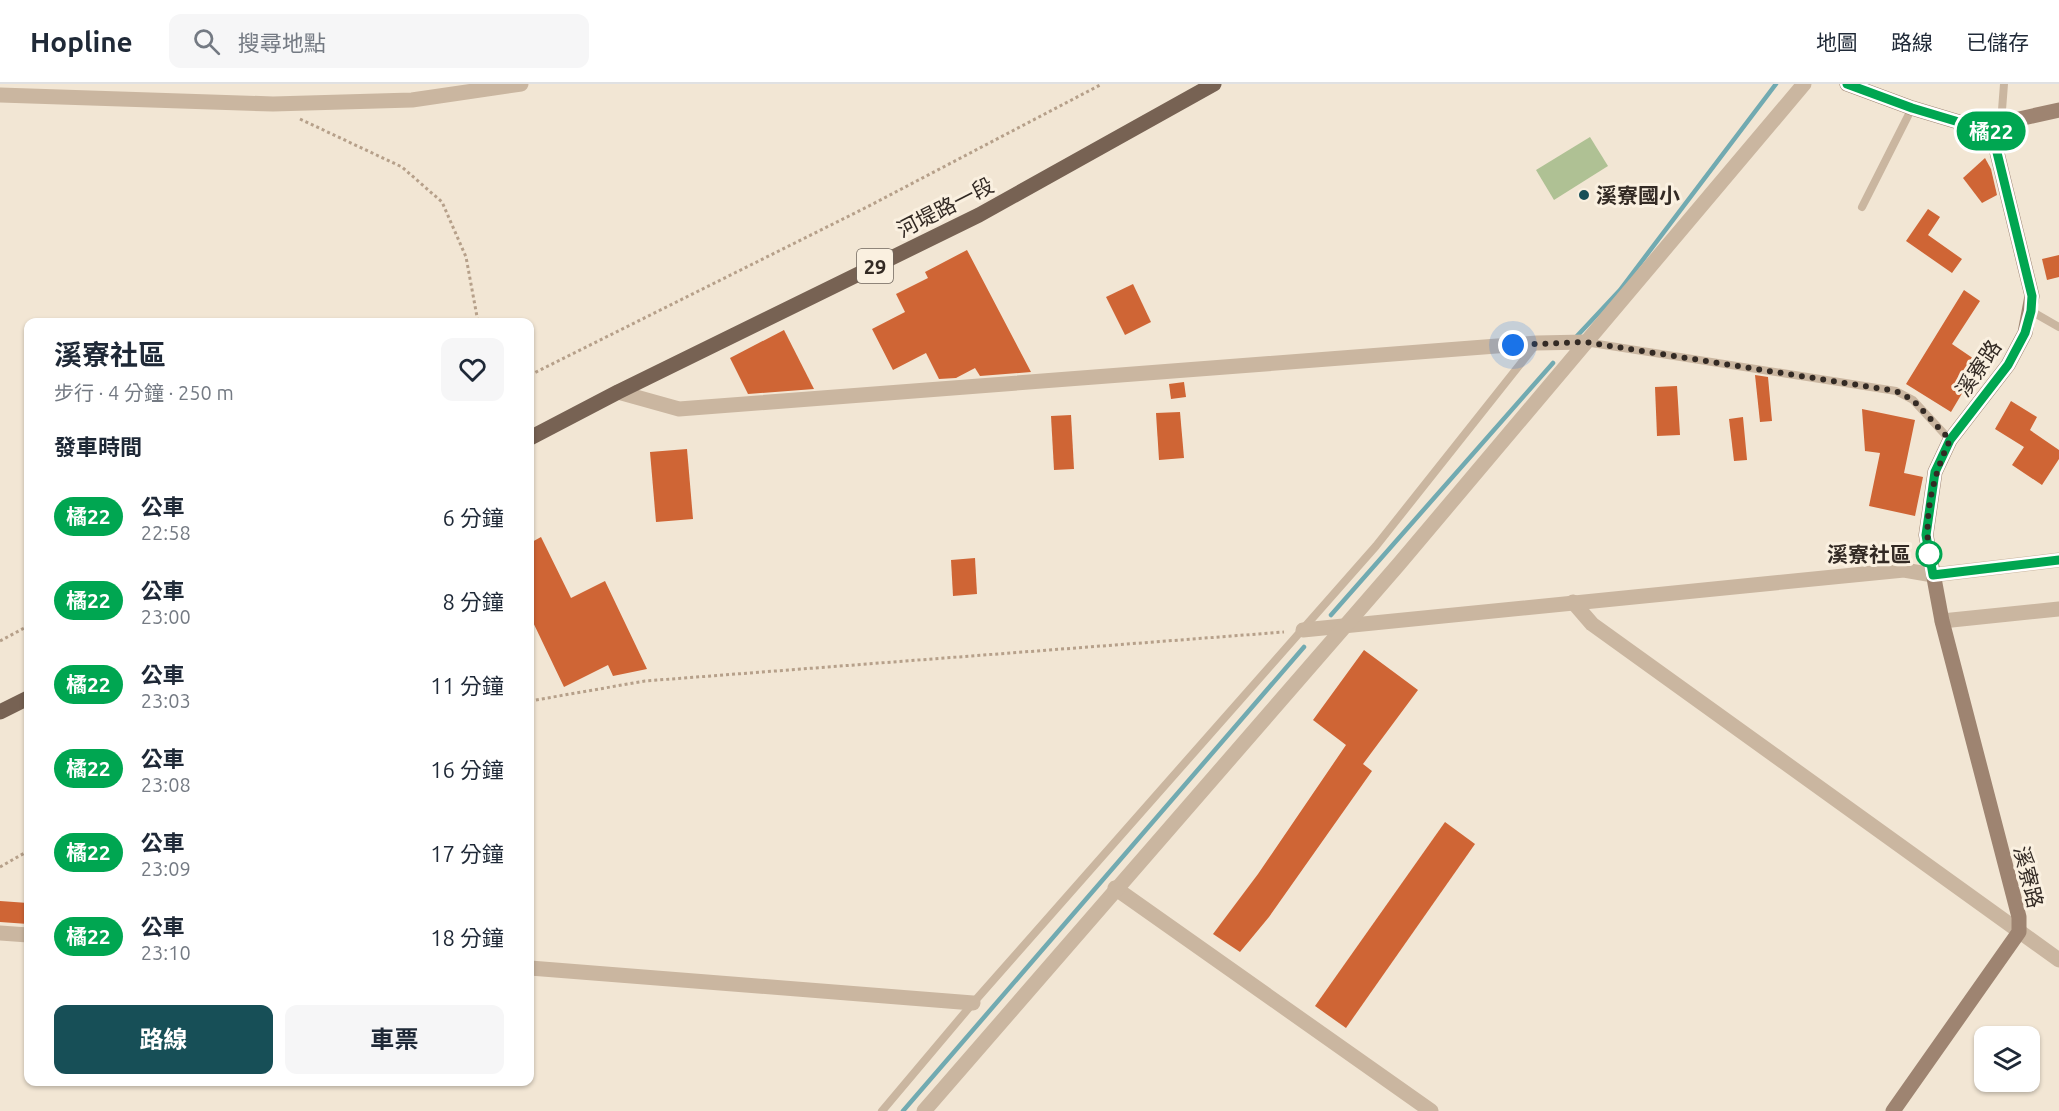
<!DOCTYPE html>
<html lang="zh-TW">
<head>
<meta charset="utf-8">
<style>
	:root { --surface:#fff; --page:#f6f6f7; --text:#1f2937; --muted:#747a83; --line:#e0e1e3; --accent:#174f57 }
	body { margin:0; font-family:Ubuntu,"Noto Sans TC",sans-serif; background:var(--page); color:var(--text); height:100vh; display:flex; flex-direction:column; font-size:22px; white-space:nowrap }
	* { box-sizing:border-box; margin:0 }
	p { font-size:20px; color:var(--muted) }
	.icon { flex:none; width:33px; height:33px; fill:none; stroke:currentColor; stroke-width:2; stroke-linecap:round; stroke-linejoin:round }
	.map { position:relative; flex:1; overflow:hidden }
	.side { position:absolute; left:24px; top:234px; width:510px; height:768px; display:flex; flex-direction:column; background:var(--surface); border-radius:12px; box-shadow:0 2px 4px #0004 }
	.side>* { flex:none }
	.badge { padding:0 12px; border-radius:20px; font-size:21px; line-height:39px }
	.controls { position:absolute; left:1974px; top:942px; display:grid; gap:12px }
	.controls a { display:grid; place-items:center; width:66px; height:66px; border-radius:12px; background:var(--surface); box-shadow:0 2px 4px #0004; font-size:30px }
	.you { position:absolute; width:30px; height:30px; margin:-15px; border:4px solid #fff; border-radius:50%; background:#1a73e8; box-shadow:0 0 0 9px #1a73e833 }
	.map>.badge { position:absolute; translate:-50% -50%; box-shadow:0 0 0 3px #fff }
	h2 { padding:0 30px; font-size:22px; line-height:54px }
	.round { display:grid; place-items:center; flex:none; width:63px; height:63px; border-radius:12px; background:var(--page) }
	.summary { display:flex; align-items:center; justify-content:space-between; height:102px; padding:0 30px }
	h1 { font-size:28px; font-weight:700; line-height:45px }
	.cta { display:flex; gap:12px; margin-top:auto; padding:12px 30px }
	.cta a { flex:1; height:69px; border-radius:12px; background:var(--accent); color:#fff; font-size:24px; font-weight:700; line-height:69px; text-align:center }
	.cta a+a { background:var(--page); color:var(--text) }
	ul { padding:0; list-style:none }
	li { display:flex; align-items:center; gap:18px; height:84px; padding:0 30px }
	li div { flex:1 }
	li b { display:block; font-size:22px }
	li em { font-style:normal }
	li .badge { min-width:66px; font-weight:700; text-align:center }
	header { display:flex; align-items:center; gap:36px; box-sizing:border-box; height:84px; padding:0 30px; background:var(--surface); border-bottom:2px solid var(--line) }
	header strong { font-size:28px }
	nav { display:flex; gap:33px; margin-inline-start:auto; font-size:21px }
	.search { width:420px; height:54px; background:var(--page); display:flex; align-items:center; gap:15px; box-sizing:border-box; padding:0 21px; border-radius:12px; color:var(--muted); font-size:22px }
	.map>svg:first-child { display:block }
	.green { fill:#afc194 }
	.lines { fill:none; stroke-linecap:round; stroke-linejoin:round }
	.stream { stroke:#71aab1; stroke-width:4.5 }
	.building { fill:#cf6535 }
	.path { stroke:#b6a08a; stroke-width:3; stroke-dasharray:3 3; stroke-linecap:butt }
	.lane { stroke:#cab6a0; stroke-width:8 }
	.street { stroke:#cab6a0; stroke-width:15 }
	.secondary { stroke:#9e8471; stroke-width:15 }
	.primary { stroke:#776253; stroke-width:15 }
	.line-casing { stroke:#fff; stroke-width:14 }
	.line { stroke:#00a651; stroke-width:9 }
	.walk { stroke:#332a24; stroke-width:6; stroke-dasharray:0 10.8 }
	.poi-dot { fill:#174f57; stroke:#faf0e0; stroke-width:2 }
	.stop-dot { fill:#fff; stroke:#00a651; stroke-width:3 }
	.labels { text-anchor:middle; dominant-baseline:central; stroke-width:6; stroke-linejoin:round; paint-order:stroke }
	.shield { fill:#faf0e0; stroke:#6f655c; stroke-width:1.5 }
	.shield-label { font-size:20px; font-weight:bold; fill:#332a24 }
	.poi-label { font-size:21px; font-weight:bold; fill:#332a24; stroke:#faf0e0; text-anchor:start }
	.street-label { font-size:21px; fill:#332a24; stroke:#faf0e0 }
	.stop-label { font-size:21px; font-weight:bold; fill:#332a24; stroke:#faf0e0; text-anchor:end }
</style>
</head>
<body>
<header>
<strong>Hopline</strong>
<div class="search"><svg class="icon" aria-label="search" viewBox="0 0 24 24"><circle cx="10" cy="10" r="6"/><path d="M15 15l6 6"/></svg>搜尋地點</div>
<nav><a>地圖</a><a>路線</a><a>已儲存</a></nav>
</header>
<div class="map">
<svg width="2059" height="1027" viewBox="0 0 2059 1027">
	<rect width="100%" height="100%" fill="#f2e6d4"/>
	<!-- green -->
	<polygon class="green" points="1590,53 1608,82 1554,116 1536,86"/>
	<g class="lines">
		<!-- stream -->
		<g class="stream">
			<polyline points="1577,252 1620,206 1776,0"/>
			<polyline points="1331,531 1553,279"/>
			<polyline points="903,1027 1304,563"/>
		</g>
	</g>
	<!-- building -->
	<g class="building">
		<polygon points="1985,74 1991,85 1997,111 1982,119 1963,94"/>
		<polygon points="1928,125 1940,133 1928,151 1962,175 1952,189 1906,157"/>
		<polygon points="967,166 1031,288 980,292 975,284 956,294 939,295 926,269 893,286 872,245 905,228 896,210 928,194 925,188"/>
		<polygon points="2059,171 2059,193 2047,196 2042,175"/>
		<polygon points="1133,200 1151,238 1125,251 1106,213"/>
		<polygon points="1964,206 1980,217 1952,260 1980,279 1951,328 1906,300"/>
		<polygon points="784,246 814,305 748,310 730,274"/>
		<polygon points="1755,291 1768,293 1772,337 1760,338"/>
		<polygon points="1184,298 1186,313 1171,315 1169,300"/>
		<polygon points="1677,302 1680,351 1657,352 1655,303"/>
		<polygon points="2011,317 2037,333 2030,346 2059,366 2059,375 2042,401 2012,381 2024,363 1995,345"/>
		<polygon points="1862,325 1915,336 1904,389 1923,393 1915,432 1869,422 1880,369 1865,367"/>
		<polygon points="1180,328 1184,374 1159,376 1156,329"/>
		<polygon points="1071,331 1074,385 1054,386 1051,332"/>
		<polygon points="1743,333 1747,376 1734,377 1729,335"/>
		<polygon points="687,365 693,435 656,438 650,368"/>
		<polygon points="541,453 571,514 605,497 647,585 613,592 608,581 564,603 530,532 530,459"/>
		<polygon points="975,474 977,510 953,512 951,476"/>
		<polygon points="1364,566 1418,606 1363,680 1372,687 1269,833 1240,868 1213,850 1258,790 1346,661 1313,636"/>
		<polygon points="1445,738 1475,760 1346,944 1315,922"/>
		<polygon points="0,817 28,819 28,840 0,838"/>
	</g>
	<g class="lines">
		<!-- path -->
		<g class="path">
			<polyline points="300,35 402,83 442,118 466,173 478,238"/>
			<polyline points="530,291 867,123 1102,0"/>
			<polyline points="0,557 28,542"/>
			<polyline points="530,617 645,597 1284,548"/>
			<polyline points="0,783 28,767"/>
		</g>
		<!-- lane -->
		<g class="lane">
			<polyline points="2001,39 2004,0"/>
			<polyline points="1862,123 1912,24"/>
			<polyline points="2031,227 2059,243"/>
			<polyline points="1585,258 1896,307 1913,316 1950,356"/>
			<polyline points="882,1027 973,919 1376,462 1537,259"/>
		</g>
		<!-- street -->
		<g class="street">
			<polyline points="0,11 273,20 412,16 521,0"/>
			<polyline points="618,308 679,325 1537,259 1585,258"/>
			<polyline points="1573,518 1592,540 2059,876"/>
			<polyline points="1942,537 2059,525"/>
			<polyline points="1303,546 1904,486 1933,491 2059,476"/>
			<polyline points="1115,804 1431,1027"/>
			<polyline points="0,849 28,851"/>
			<polyline points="530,884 973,919"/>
			<polyline points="924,1027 1399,480 1804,0"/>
		</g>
		<!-- secondary -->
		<g class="secondary">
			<polyline points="1847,0 1912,24 1992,48"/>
			<polyline points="1992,48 2001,39 2059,26"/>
			<polyline points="1893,1027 2019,848 2019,833 1942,537 1926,451 1935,388 1950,356 2008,281 2025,249 2032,212 1992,48"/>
		</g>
		<!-- primary -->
		<g class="primary">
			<polyline points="530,354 618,308 979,131 1214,0"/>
			<polyline points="0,628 28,614"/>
		</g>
	</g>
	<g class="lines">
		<defs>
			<polyline id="line" points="1847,0 1912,24 1992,48 2032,212 2031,227 2025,249 2008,281 1950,356 1935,388 1926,451 1933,491 2059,476"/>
		</defs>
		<!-- line casing -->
		<use href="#line" class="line-casing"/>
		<!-- line -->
		<use href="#line" class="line"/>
		<!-- walk -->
		<path class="walk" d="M1513 261 1585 258 1896 307 1913 316 1950 356C1932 393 1924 433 1929 470"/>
	</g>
	<!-- markers -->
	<circle class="poi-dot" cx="1584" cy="111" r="6"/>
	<circle class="stop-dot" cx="1929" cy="470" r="12"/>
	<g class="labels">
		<!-- shield labels -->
		<rect class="shield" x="857" y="165" width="36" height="34" rx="4.5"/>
		<g class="shield-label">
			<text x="875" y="182">29</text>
		</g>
		<!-- poi labels -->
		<g class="poi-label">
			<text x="1596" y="111">溪寮國小</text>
		</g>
		<!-- street labels -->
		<g class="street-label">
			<text transform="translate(945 123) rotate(-27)">河堤路一段</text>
			<text transform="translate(1978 284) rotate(-56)">溪寮路</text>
			<text transform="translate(2029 793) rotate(76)">溪寮路</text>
		</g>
		<!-- stop labels -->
		<g class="stop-label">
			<text x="1911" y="470">溪寮社區</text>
		</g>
	</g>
</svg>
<div class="controls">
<a><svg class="icon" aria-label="layers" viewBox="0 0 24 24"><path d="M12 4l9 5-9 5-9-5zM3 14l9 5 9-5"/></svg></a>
</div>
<div class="you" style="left:1513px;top:261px"></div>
<b class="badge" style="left:1991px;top:47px;background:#00a651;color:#fff">橘22</b>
<section class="side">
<div class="summary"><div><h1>溪寮社區</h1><p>步行 · 4 分鐘 · 250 m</p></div><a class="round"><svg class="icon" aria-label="heart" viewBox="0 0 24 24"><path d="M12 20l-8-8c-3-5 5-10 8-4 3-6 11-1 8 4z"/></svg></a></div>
<h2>發車時間</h2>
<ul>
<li><span class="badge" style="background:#00a651;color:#fff">橘22</span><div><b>公車</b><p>22:58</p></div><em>6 分鐘</em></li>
<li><span class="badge" style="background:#00a651;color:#fff">橘22</span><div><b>公車</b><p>23:00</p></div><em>8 分鐘</em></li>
<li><span class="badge" style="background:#00a651;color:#fff">橘22</span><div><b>公車</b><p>23:03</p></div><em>11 分鐘</em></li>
<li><span class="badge" style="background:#00a651;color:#fff">橘22</span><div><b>公車</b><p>23:08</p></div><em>16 分鐘</em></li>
<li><span class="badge" style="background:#00a651;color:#fff">橘22</span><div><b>公車</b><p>23:09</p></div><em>17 分鐘</em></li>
<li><span class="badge" style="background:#00a651;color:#fff">橘22</span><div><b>公車</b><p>23:10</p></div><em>18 分鐘</em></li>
</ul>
<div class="cta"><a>路線</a><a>車票</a></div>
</section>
</div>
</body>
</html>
